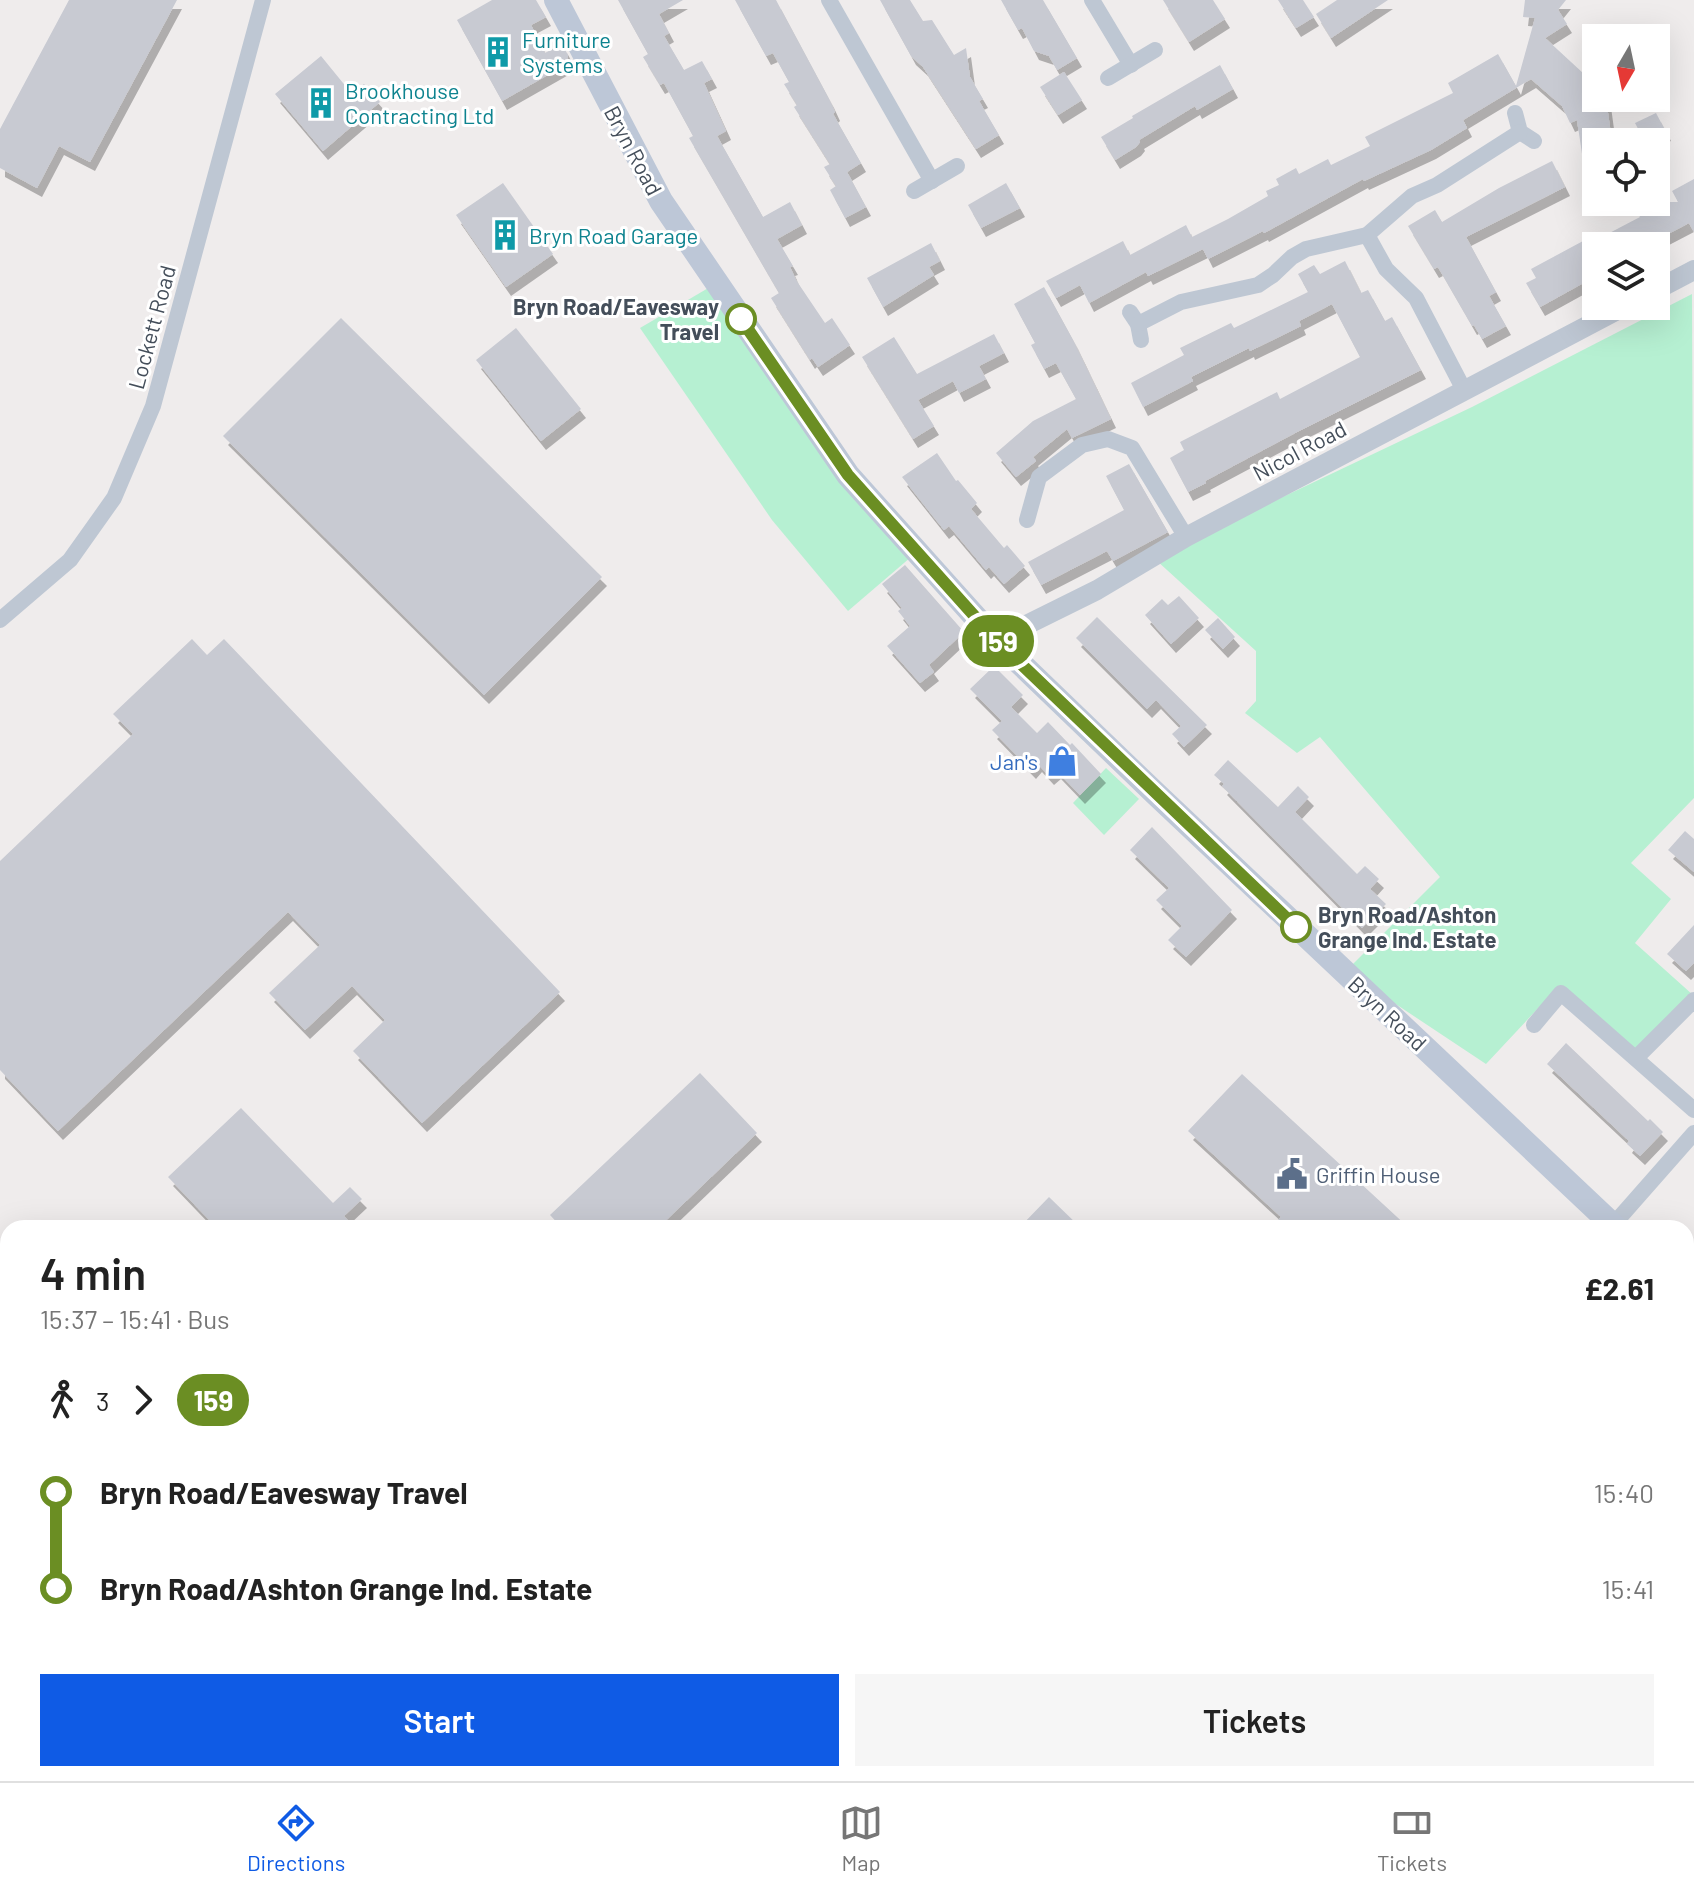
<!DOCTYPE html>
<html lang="en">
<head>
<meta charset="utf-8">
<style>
	:root { --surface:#fff; --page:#f6f6f6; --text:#222; --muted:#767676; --line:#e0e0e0; --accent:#0f5be5 }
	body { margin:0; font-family:Barlow,sans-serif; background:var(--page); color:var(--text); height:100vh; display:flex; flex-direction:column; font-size:30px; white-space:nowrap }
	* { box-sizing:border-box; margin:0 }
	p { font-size:26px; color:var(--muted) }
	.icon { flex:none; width:44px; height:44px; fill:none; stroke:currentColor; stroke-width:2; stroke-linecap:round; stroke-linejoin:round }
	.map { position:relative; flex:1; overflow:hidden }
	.details { position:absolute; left:0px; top:1220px; width:1694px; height:562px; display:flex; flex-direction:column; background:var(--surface); border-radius:24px 24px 0 0; box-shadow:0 8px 32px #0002 }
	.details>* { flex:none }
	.badge { padding:0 16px; border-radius:26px; font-size:28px; line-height:52px }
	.needle { width:52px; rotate:189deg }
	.fabs { position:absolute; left:1582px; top:24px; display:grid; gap:16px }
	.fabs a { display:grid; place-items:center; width:88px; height:88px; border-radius:0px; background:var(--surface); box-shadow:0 8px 32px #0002; font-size:40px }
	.map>.badge { position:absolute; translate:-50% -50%; box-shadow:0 0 0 4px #fff }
	.legs { display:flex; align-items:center; gap:12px; height:88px; padding:0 40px; font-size:26px }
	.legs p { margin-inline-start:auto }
	.overview { display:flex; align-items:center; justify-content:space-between; height:136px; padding:0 40px }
	h1 { font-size:44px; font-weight:600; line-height:60px }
	.primary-button { display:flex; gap:16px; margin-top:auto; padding:16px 40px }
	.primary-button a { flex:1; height:92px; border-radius:0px; background:var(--accent); color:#fff; font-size:32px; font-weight:600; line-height:92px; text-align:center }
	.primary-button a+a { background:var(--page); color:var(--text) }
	ul { padding:0 40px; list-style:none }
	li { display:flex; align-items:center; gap:28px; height:96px; font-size:30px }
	li i { display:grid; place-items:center; width:12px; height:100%; margin:0 10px; background:currentColor }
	li i::after { content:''; width:20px; height:20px; margin:-10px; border:6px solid; border-radius:50%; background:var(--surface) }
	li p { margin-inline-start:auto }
	li:first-child i { background:linear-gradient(#0000 50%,currentColor 0) }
	li:last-child i { background:linear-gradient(currentColor 50%,#0000 0) }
	.tabs { display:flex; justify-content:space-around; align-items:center; height:112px; border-top:2px solid var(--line); background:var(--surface); font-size:22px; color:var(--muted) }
	.tabs a { display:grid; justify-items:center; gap:4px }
	.tabs .active { color:var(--accent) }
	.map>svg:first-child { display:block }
	.green { fill:#b6f0d2 }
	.building { fill:#c8cad2; filter:url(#shadow) }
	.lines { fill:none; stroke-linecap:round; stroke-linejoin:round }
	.minor { stroke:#bec7d3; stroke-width:16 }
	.tertiary { stroke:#bec7d3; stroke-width:20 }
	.secondary { stroke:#bdc7d7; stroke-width:24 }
	.line-1-casing { stroke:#fff; stroke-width:18 }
	.line-1 { stroke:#6b8e23; stroke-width:12 }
	.stop-1-dot { fill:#fff; stroke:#6b8e23; stroke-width:4 }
	.labels { text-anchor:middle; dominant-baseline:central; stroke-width:6; stroke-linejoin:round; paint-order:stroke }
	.culture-label { font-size:22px; fill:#0d838f; stroke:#fff; text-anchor:start }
	.street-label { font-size:22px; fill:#444e5a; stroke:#fff }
	.stop-label { font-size:22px; font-weight:bold; fill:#444e5a; stroke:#fff; text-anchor:end }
	.shop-label { font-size:22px; fill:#366cbe; stroke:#fff; text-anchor:end }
	.service-label { font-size:22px; fill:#4e5e75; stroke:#fff; text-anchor:start }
</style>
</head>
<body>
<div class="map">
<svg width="1694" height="1781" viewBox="0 0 1694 1781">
	<defs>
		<filter id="shadow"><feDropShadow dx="5" dy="9" stdDeviation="0" flood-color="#0004"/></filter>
	</defs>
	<rect width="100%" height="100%" fill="#efecec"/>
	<!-- green -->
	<g class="green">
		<polygon points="710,287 911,557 848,611 772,520 640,328"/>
		<polygon points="1692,294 1694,798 1631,863 1671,899 1635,943 1693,995 1636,1051 1556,989 1486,1064 1346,971 1440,877 1320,737 1297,753 1245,713 1256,701 1256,651 1156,560 1190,541 1472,407"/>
		<polygon points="1106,768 1139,799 1104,835 1073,803"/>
		<polygon points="1686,1335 1694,1342 1694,1503 1686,1496"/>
	</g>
	<!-- building -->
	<g class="building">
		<polygon points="69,0 177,0 90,162 59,146 37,188 0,168 0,129"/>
		<polygon points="492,0 536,0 546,17 531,25 545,53 562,44 568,55 567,64 502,101 457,20"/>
		<polygon points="618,0 683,0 659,14 669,33 664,36 684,70 702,61 712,79 704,83 726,131 717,136 763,217 790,202 802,225 777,239 793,266 790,267 796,280 825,323 832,318 850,345 818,367 812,358 810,360 771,298 779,293 689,138 693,136 664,83 660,85 643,57 648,54"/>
		<polygon points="735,0 776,0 829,99 835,112 833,114 861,163 847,172 866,207 845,218 830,190 836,186 824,167 830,164 794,107 797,105 784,84 789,82 773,53 766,56"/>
		<polygon points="880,0 910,0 923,21 932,20 954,55 966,48 970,77 983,99 979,101 999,135 976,149 923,67 911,56"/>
		<polygon points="1001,0 1043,0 1077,58 1057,70 1049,56 1034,51 1022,28 1018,30"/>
		<polygon points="1163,0 1213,0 1225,19 1189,42"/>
		<polygon points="1278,0 1303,0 1314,17 1296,28"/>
		<polygon points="1337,0 1388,0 1331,38 1316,14"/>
		<polygon points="1525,0 1566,0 1558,10 1567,24 1545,38 1596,85 1596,98 1606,98 1612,142 1596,142 1596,181 1586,181 1577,120 1570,123 1562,106 1531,79 1463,120 1467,128 1431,150 1364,181 1363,179 1264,233 1263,231 1208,259 1203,249 1148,276 1146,272 1089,303 1080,285 1056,298 1046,281 1123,241 1130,255 1186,225 1192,237 1228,219 1268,196 1266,191 1279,185 1276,179 1296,168 1299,174 1328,159 1331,165 1370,146 1365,137 1453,93 1448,83 1498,54 1516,86 1535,18 1523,17"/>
		<polygon points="321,56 352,94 364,84 380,102 323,151 275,94"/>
		<polygon points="1220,65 1233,89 1197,110 1195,106 1139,140 1140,142 1136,147 1115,160 1101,137 1133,118 1132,116"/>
		<polygon points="1064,72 1082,100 1058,115 1040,87"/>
		<polygon points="1656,113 1666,132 1645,142 1635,123"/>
		<polygon points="1552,161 1565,187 1466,237 1496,292 1489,296 1506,326 1482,339 1474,325 1472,326 1438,267 1434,269 1408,226 1435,210 1442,222 1499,188"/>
		<polygon points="1694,179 1694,232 1689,223 1645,246 1596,246 1596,276 1540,307 1526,283 1536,278 1531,269 1596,234 1596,240 1640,217 1632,202 1678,202 1672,191"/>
		<polygon points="503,183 553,254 506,287 456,215"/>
		<polygon points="1006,183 1020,208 981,228 968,205"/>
		<polygon points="931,243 940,261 929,267 934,275 883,307 867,278"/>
		<polygon points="1345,261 1361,293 1368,290 1385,321 1392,317 1421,370 1297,432 1205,481 1206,483 1188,492 1170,458 1184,450 1180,442 1277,392 1280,399 1360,357 1332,304 1299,321 1301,326 1250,351 1249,348 1191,377 1193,381 1143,407 1131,383 1184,355 1180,348 1231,323 1234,328 1308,292 1298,274 1314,265 1320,274"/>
		<polygon points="1044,287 1073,340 1111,419 1072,438 1067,429 1033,457 1036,461 1016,477 996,453 1033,421 1076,399 1056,363 1044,369 1031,345 1035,343 1014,304"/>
		<polygon points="341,318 602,577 484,695 223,436"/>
		<polygon points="516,328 581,409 541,441 476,360"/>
		<polygon points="994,334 1004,353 979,366 986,379 959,393 953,381 918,400 934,426 913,439 862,357 894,337 917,374"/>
		<polygon points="937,453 956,481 958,480 977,503 971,509 1004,548 1007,545 1025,566 1004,584 989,567 986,570 949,526 944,530 902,477"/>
		<polygon points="1129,464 1168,532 1113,561 1107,551 1041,585 1028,562 1124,510 1106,476"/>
		<polygon points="905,565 964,632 929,665 934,672 920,683 887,646 910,626 898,611 902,608 882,584"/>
		<polygon points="1179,596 1199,618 1171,644 1145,615 1162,599 1168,605"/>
		<polygon points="1097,617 1207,725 1184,747 1172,734 1181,726 1156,700 1147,709 1076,638"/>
		<polygon points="1218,618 1235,637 1223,649 1205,630"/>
		<polygon points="192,639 207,655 224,639 560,992 422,1123 353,1051 385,1020 352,986 305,1030 269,993 320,945 288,912 58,1131 0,1070 0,861 133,734 113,714"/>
		<polygon points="994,666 1023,695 1011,707 1037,733 1048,722 1070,745 1072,743 1101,774 1080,795 1056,770 1049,776 1037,763 1031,770 992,730 1002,721 970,689"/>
		<polygon points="1228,760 1278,807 1298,786 1309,797 1295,812 1357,874 1365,866 1379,879 1370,889 1386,904 1362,928 1222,786 1224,784 1214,775"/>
		<polygon points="1152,827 1232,910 1186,957 1168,940 1182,926 1156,900 1169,888 1130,850"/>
		<polygon points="1685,831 1694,839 1694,872 1668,850"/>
		<polygon points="1694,925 1694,963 1686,971 1667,954"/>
		<polygon points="1566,1043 1648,1121 1650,1119 1663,1132 1640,1156 1627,1144 1629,1141 1547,1064"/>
		<polygon points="700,1073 757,1133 658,1228 562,1228 550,1215"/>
		<polygon points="1242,1074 1409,1228 1270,1228 1281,1217 1188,1131"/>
		<polygon points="241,1108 333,1203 350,1187 362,1199 344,1216 355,1228 217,1228 168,1177"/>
		<polygon points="1049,1197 1081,1228 1019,1228"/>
	</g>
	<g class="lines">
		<!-- minor -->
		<g class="minor">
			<polyline points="829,0 932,181"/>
			<polyline points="1092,0 1131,65"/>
			<polyline points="1108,78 1155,50"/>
			<polyline points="1515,113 1520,132 1534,141"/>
			<polyline points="914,191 957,166"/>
			<polyline points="1367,235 1386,269 1416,298 1464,390"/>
			<polyline points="1130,312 1138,324 1141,340"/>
			<polyline points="1138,324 1181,302 1258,285 1273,275 1292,257 1306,249 1367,235 1412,196 1437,185 1520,132"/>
			<polyline points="1027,520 1039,477 1082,445 1108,439 1132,448 1186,537"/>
			<polyline points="0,620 70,560 114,498 153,406 263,0"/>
			<polyline points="1534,1025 1561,993 1694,1110"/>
			<polyline points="1636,1058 1694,1000"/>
			<polyline points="1613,1225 1694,1133"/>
			<polyline points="0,1339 8,1347"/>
			<polyline points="0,1368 8,1360"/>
			<polyline points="0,1677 8,1670"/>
			<polyline points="415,1774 422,1781"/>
			<polyline points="841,1781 847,1774"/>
		</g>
		<!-- tertiary -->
		<g class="tertiary">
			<polyline points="1656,290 1694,270"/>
			<polyline points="996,640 1097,590 1186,537 1625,306"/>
		</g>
		<!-- secondary -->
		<g class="secondary">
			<polyline points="556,0 661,201 848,475 996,640 1156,794 1616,1228"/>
			<polyline points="1686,1299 1694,1307"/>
		</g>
	</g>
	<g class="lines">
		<defs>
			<polyline id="line-1" points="741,319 848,475 996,640 1296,927"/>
		</defs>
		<!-- line-1 casing -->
		<use href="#line-1" class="line-1-casing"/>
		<!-- line-1 -->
		<use href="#line-1" class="line-1"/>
	</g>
	<!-- icons -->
	<defs>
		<symbol id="building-bare" viewBox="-9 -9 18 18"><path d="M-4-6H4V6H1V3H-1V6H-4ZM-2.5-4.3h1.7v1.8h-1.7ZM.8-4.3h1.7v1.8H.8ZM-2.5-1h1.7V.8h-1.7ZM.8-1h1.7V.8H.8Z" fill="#0f9aa8" stroke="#fff" stroke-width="2.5" paint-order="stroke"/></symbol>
		<symbol id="shop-bare" viewBox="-9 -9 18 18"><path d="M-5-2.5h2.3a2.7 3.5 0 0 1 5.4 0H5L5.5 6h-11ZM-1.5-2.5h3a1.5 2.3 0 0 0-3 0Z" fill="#3f7fe0" stroke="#fff" stroke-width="2.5" paint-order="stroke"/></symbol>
		<symbol id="civic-bare" viewBox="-9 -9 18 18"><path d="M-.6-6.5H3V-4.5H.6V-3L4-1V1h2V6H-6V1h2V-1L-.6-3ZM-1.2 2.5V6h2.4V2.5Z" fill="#5c6f8a" stroke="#fff" stroke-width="2.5" paint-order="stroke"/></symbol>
	</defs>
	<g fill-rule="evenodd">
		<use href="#building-bare" x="476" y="30" width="44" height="44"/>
		<use href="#building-bare" x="299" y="81" width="44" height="44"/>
		<use href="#building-bare" x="483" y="213" width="44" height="44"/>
		<use href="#shop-bare" x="1040" y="739" width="44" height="44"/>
		<use href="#civic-bare" x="1270" y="1152" width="44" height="44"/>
	</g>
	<!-- markers -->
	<g class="stop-1-dot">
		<circle cx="741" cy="319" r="14"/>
		<circle cx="1296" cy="927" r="14"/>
	</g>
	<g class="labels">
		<!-- culture labels -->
		<g class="culture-label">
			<text x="522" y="39">Furniture<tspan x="522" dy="25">Systems</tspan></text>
			<text x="345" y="90">Brookhouse<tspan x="345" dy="25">Contracting Ltd</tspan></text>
			<text x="529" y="235">Bryn Road Garage</text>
		</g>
		<!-- street labels -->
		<g class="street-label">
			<text transform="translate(634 150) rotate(62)">Bryn Road</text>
			<text transform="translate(151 327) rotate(-75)">Lockett Road</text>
			<text transform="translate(1299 450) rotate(-28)">Nicol Road</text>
			<text transform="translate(1388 1013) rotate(43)">Bryn Road</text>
		</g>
		<!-- stop labels -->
		<g class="stop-label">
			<text x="719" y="306">Bryn Road/Eavesway<tspan x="719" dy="25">Travel</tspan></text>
			<text x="1318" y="914" text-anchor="start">Bryn Road/Ashton<tspan x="1318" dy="25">Grange Ind. Estate</tspan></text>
		</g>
		<!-- shop labels -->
		<g class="shop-label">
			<text x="1038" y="761">Jan's</text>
		</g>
		<!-- service labels -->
		<g class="service-label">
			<text x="1316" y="1174">Griffin House</text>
		</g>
	</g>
</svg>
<div class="fabs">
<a><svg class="needle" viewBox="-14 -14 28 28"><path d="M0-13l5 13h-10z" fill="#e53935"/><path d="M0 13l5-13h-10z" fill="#767676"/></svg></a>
<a><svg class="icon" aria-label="locate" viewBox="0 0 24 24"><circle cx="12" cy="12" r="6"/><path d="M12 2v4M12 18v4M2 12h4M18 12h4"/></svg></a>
<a><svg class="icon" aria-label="layers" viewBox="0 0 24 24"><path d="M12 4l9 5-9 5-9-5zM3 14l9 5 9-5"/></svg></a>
</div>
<b class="badge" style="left:998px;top:641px;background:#6b8e23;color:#fff">159</b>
<section class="details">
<div class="overview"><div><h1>4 min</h1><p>15:37 – 15:41 · Bus</p></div><b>£2.61</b></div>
<div class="legs"><svg class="icon" aria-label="walk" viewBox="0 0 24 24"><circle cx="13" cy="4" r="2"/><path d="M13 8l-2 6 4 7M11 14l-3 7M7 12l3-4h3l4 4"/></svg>3<svg class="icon" aria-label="forward" viewBox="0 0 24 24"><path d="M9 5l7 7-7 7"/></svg><b class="badge" style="background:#6b8e23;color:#fff">159</b></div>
<ul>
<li><i style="color:#6b8e23"></i><b>Bryn Road/Eavesway Travel</b><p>15:40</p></li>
<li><i style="color:#6b8e23"></i><b>Bryn Road/Ashton Grange Ind. Estate</b><p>15:41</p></li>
</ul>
<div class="primary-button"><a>Start</a><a>Tickets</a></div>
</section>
</div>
<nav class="tabs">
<a class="active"><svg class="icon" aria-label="directions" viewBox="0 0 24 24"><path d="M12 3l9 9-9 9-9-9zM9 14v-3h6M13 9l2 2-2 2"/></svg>Directions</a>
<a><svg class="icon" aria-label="map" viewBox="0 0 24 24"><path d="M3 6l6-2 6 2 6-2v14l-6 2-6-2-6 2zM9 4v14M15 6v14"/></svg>Map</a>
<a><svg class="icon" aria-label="tickets" viewBox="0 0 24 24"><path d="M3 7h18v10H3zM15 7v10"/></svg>Tickets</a>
</nav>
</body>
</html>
